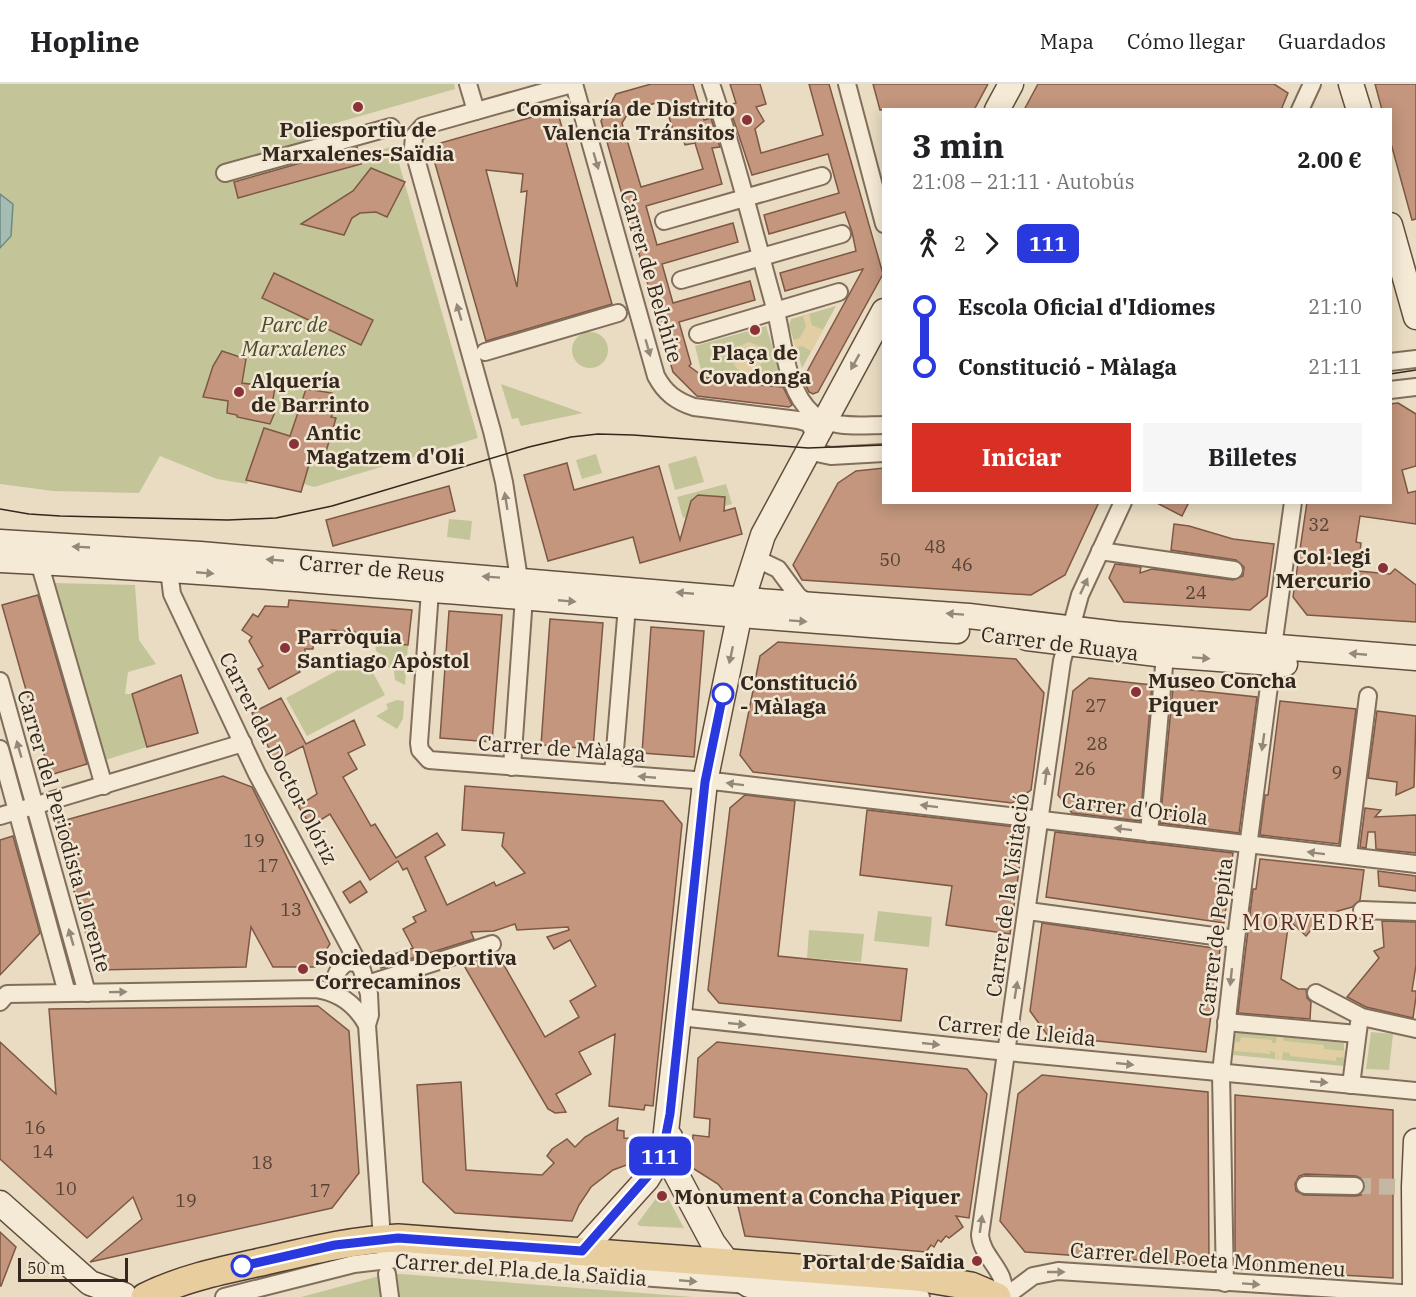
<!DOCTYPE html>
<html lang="es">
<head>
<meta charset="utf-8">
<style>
	:root { --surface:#fff; --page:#f6f6f6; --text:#202124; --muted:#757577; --line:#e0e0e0; --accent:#d93025 }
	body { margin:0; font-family:"IBM Plex Serif",serif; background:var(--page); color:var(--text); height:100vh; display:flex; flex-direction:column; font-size:22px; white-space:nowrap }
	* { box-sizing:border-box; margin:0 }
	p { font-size:20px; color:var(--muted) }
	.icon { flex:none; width:33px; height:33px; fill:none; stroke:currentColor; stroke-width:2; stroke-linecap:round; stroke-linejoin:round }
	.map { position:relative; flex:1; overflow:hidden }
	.panel { position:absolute; left:882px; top:24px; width:510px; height:396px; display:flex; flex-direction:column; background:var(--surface); border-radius:0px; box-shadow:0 3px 15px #0003 }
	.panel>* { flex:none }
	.badge { padding:0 12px; border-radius:9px; font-size:21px; line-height:39px }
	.scale { position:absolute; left:18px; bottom:15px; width:110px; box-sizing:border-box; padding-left:6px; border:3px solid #33271e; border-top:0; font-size:16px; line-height:21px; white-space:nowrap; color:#33271e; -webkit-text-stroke:4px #f1e6d2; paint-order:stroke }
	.map>.badge { position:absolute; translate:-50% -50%; box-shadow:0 0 0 3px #fff }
	.legs { display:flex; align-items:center; gap:9px; height:66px; padding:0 30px; font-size:20px }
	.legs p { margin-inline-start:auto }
	.headline { display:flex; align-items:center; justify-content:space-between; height:102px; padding:0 30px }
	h1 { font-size:33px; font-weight:700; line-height:45px }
	.action { display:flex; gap:12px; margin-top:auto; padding:12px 30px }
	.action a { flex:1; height:69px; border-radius:0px; background:var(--accent); color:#fff; font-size:24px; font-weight:700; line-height:69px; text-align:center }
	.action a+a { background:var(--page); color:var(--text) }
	ul { padding:0 30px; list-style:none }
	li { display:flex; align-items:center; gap:21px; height:60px; font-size:22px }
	li i { display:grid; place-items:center; width:9px; height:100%; margin:0 8px; background:currentColor }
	li i::after { content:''; width:15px; height:15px; margin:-8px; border:4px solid; border-radius:50%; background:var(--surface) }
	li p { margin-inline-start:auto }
	li:first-child i { background:linear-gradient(#0000 50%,currentColor 0) }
	li:last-child i { background:linear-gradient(currentColor 50%,#0000 0) }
	header { display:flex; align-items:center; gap:36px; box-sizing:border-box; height:84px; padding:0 30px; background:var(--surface); border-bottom:2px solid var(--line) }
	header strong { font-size:28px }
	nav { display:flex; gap:33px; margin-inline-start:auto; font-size:21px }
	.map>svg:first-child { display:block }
	.green { fill:#c3c598; fill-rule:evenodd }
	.sand { fill:#e2cea3 }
	.water { fill:#a5bcb4; stroke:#6d8981; stroke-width:1.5 }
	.building { fill:#c3967d; stroke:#7e5844; stroke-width:1.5; fill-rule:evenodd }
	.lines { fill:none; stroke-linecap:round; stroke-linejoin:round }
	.street-tunnel { stroke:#c5b8a2; stroke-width:16; stroke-dasharray:16 8; stroke-linecap:butt }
	.street-casing { stroke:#816e5c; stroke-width:20 }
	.secondary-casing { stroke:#634f3f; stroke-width:27 }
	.primary-casing { stroke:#4f3d30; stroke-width:30 }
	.street { stroke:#f5ead5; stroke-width:16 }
	.secondary { stroke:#f5ead5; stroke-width:24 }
	.primary { stroke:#e8cd9e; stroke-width:27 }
	.tram { stroke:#33271e; stroke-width:1.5 }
	.oneway { fill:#94887a }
	.line-1-casing { stroke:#fff; stroke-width:14 }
	.line-1 { stroke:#2a39de; stroke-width:9 }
	.poi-dot { fill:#8a3237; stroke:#f1e6d2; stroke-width:2 }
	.stop-1-dot { fill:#fff; stroke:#2a39de; stroke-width:3 }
	.labels { text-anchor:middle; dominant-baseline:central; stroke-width:5; stroke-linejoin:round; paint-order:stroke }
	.number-label { font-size:18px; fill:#574336 }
	.poi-label { font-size:21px; font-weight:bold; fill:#33271e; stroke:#f1e6d2; text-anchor:start }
	.street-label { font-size:21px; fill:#33271e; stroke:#f1e6d2 }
	.park-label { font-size:21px; font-style:italic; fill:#454d27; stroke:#f1e6d2 }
	.stop-label { font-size:21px; font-weight:bold; fill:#33271e; stroke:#f1e6d2; text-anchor:start }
	.neighbourhood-label { font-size:22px; letter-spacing:1.5px; fill:#5b2b22; stroke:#f1e6d2 }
</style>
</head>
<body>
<header>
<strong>Hopline</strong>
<nav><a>Mapa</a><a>Cómo llegar</a><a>Guardados</a></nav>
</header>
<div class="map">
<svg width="1416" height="1213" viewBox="0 0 1416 1213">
	<rect width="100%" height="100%" fill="#e9dcc3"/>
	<!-- green -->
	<g class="green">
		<polygon points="0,0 454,0 455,5 322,43 324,53 232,89 239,114 361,80 359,72 394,62 478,354 314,403 304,400 301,408 249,396 247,400 217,395 160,372 139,409 53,407 0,400"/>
		<polygon points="836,222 802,284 789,241 791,235"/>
		<polygon points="766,242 784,300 743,297 702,290 695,262"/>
		<circle cx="590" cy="266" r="18"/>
		<polygon points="501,300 583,329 521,342 518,334 512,335"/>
		<polygon points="596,370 602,389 582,395 576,376"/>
		<polygon points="696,372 704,398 675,406 668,380"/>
		<path d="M726 400 732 420 683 434 677 413ZM706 411 725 413 690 430C689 417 692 411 706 411Z"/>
		<polygon points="449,435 472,437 470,456 447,453"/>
		<polygon points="54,499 135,501 139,556 156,580 128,588 125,610 132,610 147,663 102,677"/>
		<polygon points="375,558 408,561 405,601 395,596 394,587 385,581 383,572 376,567"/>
		<polygon points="364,572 385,611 307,652 286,614"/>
		<polygon points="397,616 404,617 403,635 397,645 376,632 388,625 386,620"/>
		<polygon points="878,827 932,833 929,863 874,857"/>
		<polygon points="809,846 864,850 861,878 807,874"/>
		<polygon points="1239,948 1344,959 1344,982 1233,971 1235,950"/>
		<polygon points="1371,948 1393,950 1389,986 1366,985"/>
		<polygon points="663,1105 684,1144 640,1142 637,1140"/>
		<polygon points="387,1190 401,1190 693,1213 301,1213"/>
	</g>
	<!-- sand -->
	<g class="sand">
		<polygon points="809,230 812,241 823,246 811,267 802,262 796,264 793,256 800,254 806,242 803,232"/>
		<path d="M749 258 759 262 764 276 755 288C739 293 728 280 735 264Z"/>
		<polygon points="1277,952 1283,953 1284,957 1324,961 1324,965 1346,967 1345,974 1336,973 1336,977 1290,972 1290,969 1283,968 1282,976 1275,975 1275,968 1270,967 1270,970 1234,967 1235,958 1240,958 1241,953 1272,956 1272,959 1276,959"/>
	</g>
	<!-- water -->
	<polygon class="water" points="0,110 13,120 11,152 0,164"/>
	<!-- building -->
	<g class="building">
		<path d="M651 0H693L704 36 711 34 720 63 712 64 722 100 646 122 657 161 733 139 738 158 662 180 673 219 750 197 755 216 679 238 691 280 689 282 704 293 745 300 783 303 792 321 789 323 697 312 673 288 601 37 616 10ZM664 17 673 46 680 44 685 61 695 59 703 85 641 103 622 39 630 26Z"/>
		<polygon points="730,0 760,0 766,20 756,23 764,37 755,45 761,69 823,51 809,0 829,0 883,190 818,308 813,310 809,308 803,295 863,185 785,207 780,189 856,167 852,148 845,128 769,150 764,131 839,109 828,70 752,91 731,28 734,28 732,20 736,19"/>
		<polygon points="873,0 988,0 974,26 880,26"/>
		<polygon points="1038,0 1274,0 1288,9 1281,26 1024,26"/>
		<polygon points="1375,0 1416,0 1416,135 1412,136 1390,56 1390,26 1382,26"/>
		<path d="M557 26 612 220 486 257 430 62ZM486 86 523 90 521 108 527 107 517 203Z"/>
		<polygon points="357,63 361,80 238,114 234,98"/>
		<polygon points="371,84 405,98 387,133 376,128 360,129 352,134 344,151 301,140 353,107"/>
		<polygon points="274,189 373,236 361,261 262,214"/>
		<polygon points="222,267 246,275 242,299 275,303 271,328 275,328 270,340 237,333 237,331 227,329 228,317 203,313 213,282"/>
		<polygon points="306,305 332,309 326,327 333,329 331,333 336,334 325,371 313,367 301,408 246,396 264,344 290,352"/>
		<polygon points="1398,319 1416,330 1416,382 1402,386 1408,409 1416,407 1416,440 1360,432 1356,458 1361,459 1358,487 1390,490 1395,485 1416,501 1416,538 1307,531 1293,513 1307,418 1390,418 1390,320"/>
		<polygon points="567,379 574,406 659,382 680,456 691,417 698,411 725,413 724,427 735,424 742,450 640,479 633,453 548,477 524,391"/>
		<polygon points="884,384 884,418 1099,418 1065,491 1031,511 802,496 793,481 838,399 856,387"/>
		<polygon points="449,402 455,427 333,462 326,436"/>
		<polygon points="1155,418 1189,418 1182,432"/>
		<polygon points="1174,440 1189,442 1233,455 1274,460 1267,512 1250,526 1124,518 1109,494 1115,480 1141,483 1140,489 1152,485 1233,496 1243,492 1244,483 1236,476 1171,466"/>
		<polygon points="38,511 87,680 50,691 2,521"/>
		<polygon points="289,516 412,526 408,561 355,557 355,548 331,546 330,555 314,553 313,565 305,565 305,575 296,580 300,588 269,605 258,585 263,582 249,557 252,553 242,546 253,530 258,533 265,522 288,523"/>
		<polygon points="449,527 502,531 492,658 440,654"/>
		<polygon points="550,535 603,539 593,665 541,661"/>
		<polygon points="651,543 704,547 694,673 642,669"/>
		<polygon points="778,558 1016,575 1044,609 1031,706 1012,719 753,688 740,671 760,572"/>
		<polygon points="181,591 198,649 147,663 132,610"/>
		<polygon points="1089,594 1152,601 1140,737 1072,729 1058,711 1073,607"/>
		<polygon points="1173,604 1257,613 1239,749 1160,739"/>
		<polygon points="281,614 306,660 354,636 365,661 348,669 357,685 343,693 371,742 375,740 396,774 437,749 445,761 425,773 447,821 494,798 496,802 525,789 502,762 504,749 462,746 465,702 663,717 682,740 653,1022 645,1021 644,1026 609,1022 615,950 579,968 591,990 556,1010 566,1028 555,1029 548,1025 463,880 497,869 545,953 579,933 570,917 596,902 570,856 554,865 547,853 569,846 568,843 517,846 515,840 494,847 471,848 474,855 381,884 376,876 413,864 403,845 416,838 413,833 426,827 407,784 403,786 398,777 370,796 330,730 311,742 298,722 317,710 303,662 275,677 252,629"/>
		<polygon points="1280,617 1356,625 1339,760 1260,751 1265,711 1268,711"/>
		<polygon points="1377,627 1416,632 1414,703 1396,711 1397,698 1368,694"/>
		<polygon points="223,692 252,703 330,860 315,883 273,883 251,843 246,883 96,886 55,739"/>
		<polygon points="745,711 795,717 778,872 907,885 901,937 719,919 708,906 730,724"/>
		<polygon points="1365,724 1381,726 1375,733 1416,731 1416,769 1376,765 1375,748 1368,748 1366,764 1360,763"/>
		<polygon points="867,726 1025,744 1010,850 946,841 952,802 860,791"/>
		<polygon points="1055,748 1233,769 1224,839 1046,813"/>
		<polygon points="13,752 40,849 0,891 0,756"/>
		<polygon points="1260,775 1364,786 1360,816 1352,823 1324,831 1306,852 1289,836 1281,895 1298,905 1306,905 1307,914 1311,918 1310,935 1238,929 1253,805 1256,805"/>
		<polygon points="1378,787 1416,792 1416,807 1379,802"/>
		<polygon points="360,797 367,808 350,819 343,808"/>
		<polygon points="1382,837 1416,838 1416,881 1412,907 1416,907 1416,913 1413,934 1366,923 1347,913 1379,874 1374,867 1384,863"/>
		<polygon points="1042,839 1220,865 1206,968 1048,952 1030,927"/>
		<polygon points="318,922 349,947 359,1089 332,1124 90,1178 142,1135 133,1113 87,1154 0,1075 0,958 56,1010 49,925"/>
		<polygon points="717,958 967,985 987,1010 969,1134 956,1132 963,1143 949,1154 946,1152 941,1158 938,1156 934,1163 931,1161 926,1168 745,1152 737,1118 734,1120 718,1100 691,1083 693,1051 709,1053 710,1035 694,1033 698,974"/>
		<polygon points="1042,991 1208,1008 1209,1181 1025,1168 1000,1137 1018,1010"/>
		<polygon points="461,998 466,1086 542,1091 554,1079 547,1072 552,1065 567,1055 575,1063 585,1053 618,1034 617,1046 624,1047 624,1054 650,1056 643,1075 613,1086 591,1103 579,1121 572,1137 455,1129 423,1098 417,1001"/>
		<path d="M1235 1011 1393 1026V1194L1235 1185ZM1305 1090 1356 1092 1364 1096 1365 1103 1361 1111 1355 1112 1304 1111 1296 1107 1295 1100 1299 1092Z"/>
		<polygon points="0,1148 16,1163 1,1202 0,1202"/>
	</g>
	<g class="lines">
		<!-- street-tunnel -->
		<polyline class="street-tunnel" points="1355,1102 1414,1103"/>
		<defs>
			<g id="street">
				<polyline points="468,0 476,27"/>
				<path d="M574 0 656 292C665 309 676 317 694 323L798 336 809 339 815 351"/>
				<path d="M711 0C736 73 754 149 775 224 784 257 785 306 813 330 830 345 862 341 884 341"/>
				<polyline points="847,0 884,140"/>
				<polyline points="1300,26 1312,0"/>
				<polyline points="225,89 391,43"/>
				<polyline points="664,137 822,92"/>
				<polyline points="681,196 842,150"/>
				<polyline points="698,250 839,208"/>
				<polyline points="485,268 618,229"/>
				<polyline points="1390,278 1416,275"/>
				<polyline points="1390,306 1416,303"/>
				<polyline points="807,367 831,372 884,369"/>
				<polyline points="1100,467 1234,486"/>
				<polyline points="755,474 778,485 798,512 809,520"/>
				<polyline points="39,478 104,702"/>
				<polyline points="169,486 172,510 257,690 362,886 369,910 370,931 367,941 382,1155 386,1168 394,1175"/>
				<polyline points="519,495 504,398 492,347 413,64 414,52 423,42 572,0"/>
				<polyline points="430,507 419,659 420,666 429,676 721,698 1416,780"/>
				<polyline points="1273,563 1293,418"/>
				<polyline points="0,597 87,909"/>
				<polyline points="0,665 67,909"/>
				<polyline points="512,683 524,513"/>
				<polyline points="613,690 627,522"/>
				<polyline points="0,732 243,659"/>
				<polyline points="1149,749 1165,571"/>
				<polyline points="1349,763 1368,612"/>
				<polyline points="1362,826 1416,828"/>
				<polyline points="1028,827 1236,855"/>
				<polyline points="367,900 492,860"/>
				<polyline points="1316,909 1362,933 1416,945"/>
				<path d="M337 911C331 898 336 886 347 878L358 879"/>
				<path d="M0 918 7 910 316 905C339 908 356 921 367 941"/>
				<polyline points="679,933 1007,968 1416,1007"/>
				<polyline points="1226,938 1357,950"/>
				<polyline points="1351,1001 1359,939"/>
				<polyline points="1305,1101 1355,1102"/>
				<polyline points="387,1190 390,1213"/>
				<polyline points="1225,1199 1221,989 1236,855 1272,579"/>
				<polyline points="854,1207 921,1213"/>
				<polyline points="224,1213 354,1180 397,1175 749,1201"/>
				<path d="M1003 1213C1009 1187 982 1175 980 1151L1062 577 1080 511 1123 418"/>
				<polyline points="1005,1213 1033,1192 1058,1187 1416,1210"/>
			</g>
			<g id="secondary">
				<polyline points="1351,0 1359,26"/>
				<polyline points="997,26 1011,0"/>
				<polyline points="1390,141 1416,233"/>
				<polyline points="0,458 200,470 759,517 969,532 1117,550 1416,574"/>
				<path d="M0 476C319 492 638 526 957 547"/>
				<polyline points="1027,554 1165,571 1285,580"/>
				<polyline points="670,1053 673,1084 713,1159 740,1195 749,1201 764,1204 865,1213"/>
				<polyline points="0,1119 90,1199 124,1211"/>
				<polyline points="582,1167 647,1095 658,1077 665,1057 705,698 743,514 763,451 884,227"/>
				<polyline points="1415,1213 1414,1103 1416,1057"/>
			</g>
			<path id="primary" d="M145 1213C183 1194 224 1186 265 1177 309 1167 352 1156 398 1154L917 1193 971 1202 997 1213"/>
		</defs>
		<!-- street casing -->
		<use href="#street" class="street-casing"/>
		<!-- secondary casing -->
		<use href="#secondary" class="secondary-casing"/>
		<!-- primary casing -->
		<use href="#primary" class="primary-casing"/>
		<!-- street -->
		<use href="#street" class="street"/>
		<!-- secondary -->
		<use href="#secondary" class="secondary"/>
		<!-- primary -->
		<use href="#primary" class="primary"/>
		<!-- tram -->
		<g class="tram">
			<polyline points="1390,290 1416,286"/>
			<polyline points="0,425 29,430 60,432 228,436 276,434 332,422 529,363 571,353 598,350 633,351 808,364 884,361"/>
		</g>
	</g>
	<!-- one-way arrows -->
	<defs><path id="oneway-solid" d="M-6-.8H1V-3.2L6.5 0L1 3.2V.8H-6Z" transform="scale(1.5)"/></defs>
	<g class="oneway">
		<use href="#oneway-solid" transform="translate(596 77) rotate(74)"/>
		<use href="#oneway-solid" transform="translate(459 228) rotate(-106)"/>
		<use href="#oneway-solid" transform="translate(648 264) rotate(74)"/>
		<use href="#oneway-solid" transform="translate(855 278) rotate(119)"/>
		<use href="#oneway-solid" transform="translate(506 417) rotate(-99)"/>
		<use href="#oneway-solid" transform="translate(81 463) rotate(-177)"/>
		<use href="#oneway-solid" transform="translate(275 476) rotate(-175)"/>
		<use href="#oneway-solid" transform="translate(205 489) rotate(5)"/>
		<use href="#oneway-solid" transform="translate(491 493) rotate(-176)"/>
		<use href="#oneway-solid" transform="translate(1084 502) rotate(-65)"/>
		<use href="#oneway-solid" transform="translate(685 509) rotate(-175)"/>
		<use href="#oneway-solid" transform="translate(567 517) rotate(5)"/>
		<use href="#oneway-solid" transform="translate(955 530) rotate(-176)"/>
		<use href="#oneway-solid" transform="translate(798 537) rotate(4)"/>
		<use href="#oneway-solid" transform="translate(1358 570) rotate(-175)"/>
		<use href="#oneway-solid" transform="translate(731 571) rotate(102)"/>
		<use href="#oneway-solid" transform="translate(1201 574) rotate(4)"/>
		<use href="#oneway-solid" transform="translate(1263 658) rotate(98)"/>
		<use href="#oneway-solid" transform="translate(19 665) rotate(-106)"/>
		<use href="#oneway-solid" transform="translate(1046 692) rotate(-82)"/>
		<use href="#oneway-solid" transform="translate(647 693) rotate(-175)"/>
		<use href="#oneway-solid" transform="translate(735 700) rotate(-173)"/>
		<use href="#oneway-solid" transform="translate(929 722) rotate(-173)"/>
		<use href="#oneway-solid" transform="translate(1123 745) rotate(-173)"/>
		<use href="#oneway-solid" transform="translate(1316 769) rotate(-173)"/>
		<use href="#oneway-solid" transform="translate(71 853) rotate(-106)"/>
		<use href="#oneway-solid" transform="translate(1231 893) rotate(96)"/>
		<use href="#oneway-solid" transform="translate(1016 906) rotate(-81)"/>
		<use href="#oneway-solid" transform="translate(118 908) rotate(-1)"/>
		<use href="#oneway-solid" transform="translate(737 940) rotate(6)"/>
		<use href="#oneway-solid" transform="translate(931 960) rotate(6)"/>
		<use href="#oneway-solid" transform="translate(1125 980) rotate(6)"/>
		<use href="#oneway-solid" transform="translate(1319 998) rotate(5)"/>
		<use href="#oneway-solid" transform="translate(981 1140) rotate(-82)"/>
		<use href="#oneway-solid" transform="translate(1056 1188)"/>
		<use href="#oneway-solid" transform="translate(688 1197) rotate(5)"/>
		<use href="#oneway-solid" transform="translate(1251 1200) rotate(4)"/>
	</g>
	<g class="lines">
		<defs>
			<polyline id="line-1" points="242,1182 335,1161 398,1154 582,1167 654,1085 663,1066 670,1030 705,698 723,610"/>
		</defs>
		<!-- line-1 casing -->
		<use href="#line-1" class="line-1-casing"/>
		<!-- line-1 -->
		<use href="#line-1" class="line-1"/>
	</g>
	<!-- markers -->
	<g class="poi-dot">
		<circle cx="358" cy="23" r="6"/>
		<circle cx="747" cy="36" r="6"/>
		<circle cx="755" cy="246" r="6"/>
		<circle cx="239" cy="308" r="6"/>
		<circle cx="294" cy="360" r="6"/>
		<circle cx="1383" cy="484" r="6"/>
		<circle cx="285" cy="564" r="6"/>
		<circle cx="1136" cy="608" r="6"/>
		<circle cx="303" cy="885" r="6"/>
		<circle cx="662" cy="1112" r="6"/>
		<circle cx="977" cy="1177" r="6"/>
	</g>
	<g class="stop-1-dot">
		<circle cx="723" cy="610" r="10"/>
		<circle cx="242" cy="1182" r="10"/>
	</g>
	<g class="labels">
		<!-- number labels -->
		<g class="number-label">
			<text x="1319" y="440">32</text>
			<text x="935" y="462">48</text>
			<text x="890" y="475">50</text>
			<text x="962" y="480">46</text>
			<text x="1196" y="508">24</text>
			<text x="1096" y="621">27</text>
			<text x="1097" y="659">28</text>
			<text x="1085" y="684">26</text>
			<text x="1337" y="688">9</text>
			<text x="254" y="756">19</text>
			<text x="268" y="781">17</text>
			<text x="291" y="825">13</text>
			<text x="35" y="1043">16</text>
			<text x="43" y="1067">14</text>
			<text x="262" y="1078">18</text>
			<text x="66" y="1104">10</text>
			<text x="320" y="1106">17</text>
			<text x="186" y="1116">19</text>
		</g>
		<!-- poi labels -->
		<g class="poi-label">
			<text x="735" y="24" text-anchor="end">Comisaría de Distrito<tspan x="735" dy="24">Valencia Tránsitos</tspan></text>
			<text x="358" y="45" text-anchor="middle">Poliesportiu de<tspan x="358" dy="24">Marxalenes-Saïdia</tspan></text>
			<text x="755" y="268" text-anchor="middle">Plaça de<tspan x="755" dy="24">Covadonga</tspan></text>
			<text x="251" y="296">Alquería<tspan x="251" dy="24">de Barrinto</tspan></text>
			<text x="306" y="348">Antic<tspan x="306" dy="24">Magatzem d'Oli</tspan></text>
			<text x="1371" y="472" text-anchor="end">Col·legi<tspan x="1371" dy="24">Mercurio</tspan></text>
			<text x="297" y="552">Parròquia<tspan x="297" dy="24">Santiago Apòstol</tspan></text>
			<text x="1148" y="596">Museo Concha<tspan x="1148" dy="24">Piquer</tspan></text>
			<text x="315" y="873">Sociedad Deportiva<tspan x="315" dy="24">Correcaminos</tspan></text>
			<text x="674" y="1112">Monument a Concha Piquer</text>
			<text x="965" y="1177" text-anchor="end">Portal de Saïdia</text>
		</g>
		<!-- street labels -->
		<g class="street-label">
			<text transform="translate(652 192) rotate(74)">Carrer de Belchite</text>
			<text transform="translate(372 484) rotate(5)">Carrer de Reus</text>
			<text transform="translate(1060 559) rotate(7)">Carrer de Ruaya</text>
			<text transform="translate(562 664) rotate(4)">Carrer de Màlaga</text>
			<text transform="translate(279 674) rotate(63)">Carrer del Doctor Olóriz</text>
			<text transform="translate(1135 724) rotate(7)">Carrer d'Oriola</text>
			<text transform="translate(65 747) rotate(74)">Carrer del Periodista Llorente</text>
			<text transform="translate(1007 811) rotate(-82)">Carrer de la Visitació</text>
			<text transform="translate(1215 853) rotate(-83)">Carrer de Pepita</text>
			<text transform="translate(1017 946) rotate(6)">Carrer de Lleida</text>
			<text transform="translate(1208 1175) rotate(4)">Carrer del Poeta Monmeneu</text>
			<text transform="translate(521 1185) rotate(4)">Carrer del Pla de la Saïdia</text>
		</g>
		<!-- park labels -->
		<g class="park-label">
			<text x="294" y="240">Parc de<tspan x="294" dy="24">Marxalenes</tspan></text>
		</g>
		<!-- stop labels -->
		<g class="stop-label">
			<text x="740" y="598">Constitució<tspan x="740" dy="24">- Màlaga</tspan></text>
		</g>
		<!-- neighbourhood labels -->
		<g class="neighbourhood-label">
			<text x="1309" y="837">MORVEDRE</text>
		</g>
	</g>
</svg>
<div class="scale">50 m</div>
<b class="badge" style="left:660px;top:1072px;background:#2a39de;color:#fff">111</b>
<section class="panel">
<div class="headline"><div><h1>3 min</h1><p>21:08 – 21:11 · Autobús</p></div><b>2.00 €</b></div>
<div class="legs"><svg class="icon" aria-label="walk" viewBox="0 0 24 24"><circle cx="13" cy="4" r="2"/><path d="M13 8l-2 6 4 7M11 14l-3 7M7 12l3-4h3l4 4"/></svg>2<svg class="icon" aria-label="forward" viewBox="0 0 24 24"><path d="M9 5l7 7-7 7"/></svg><b class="badge" style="background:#2a39de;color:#fff">111</b></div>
<ul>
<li><i style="color:#2a39de"></i><b>Escola Oficial d'Idiomes</b><p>21:10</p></li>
<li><i style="color:#2a39de"></i><b>Constitució - Màlaga</b><p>21:11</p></li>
</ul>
<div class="action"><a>Iniciar</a><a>Billetes</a></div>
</section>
</div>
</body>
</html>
